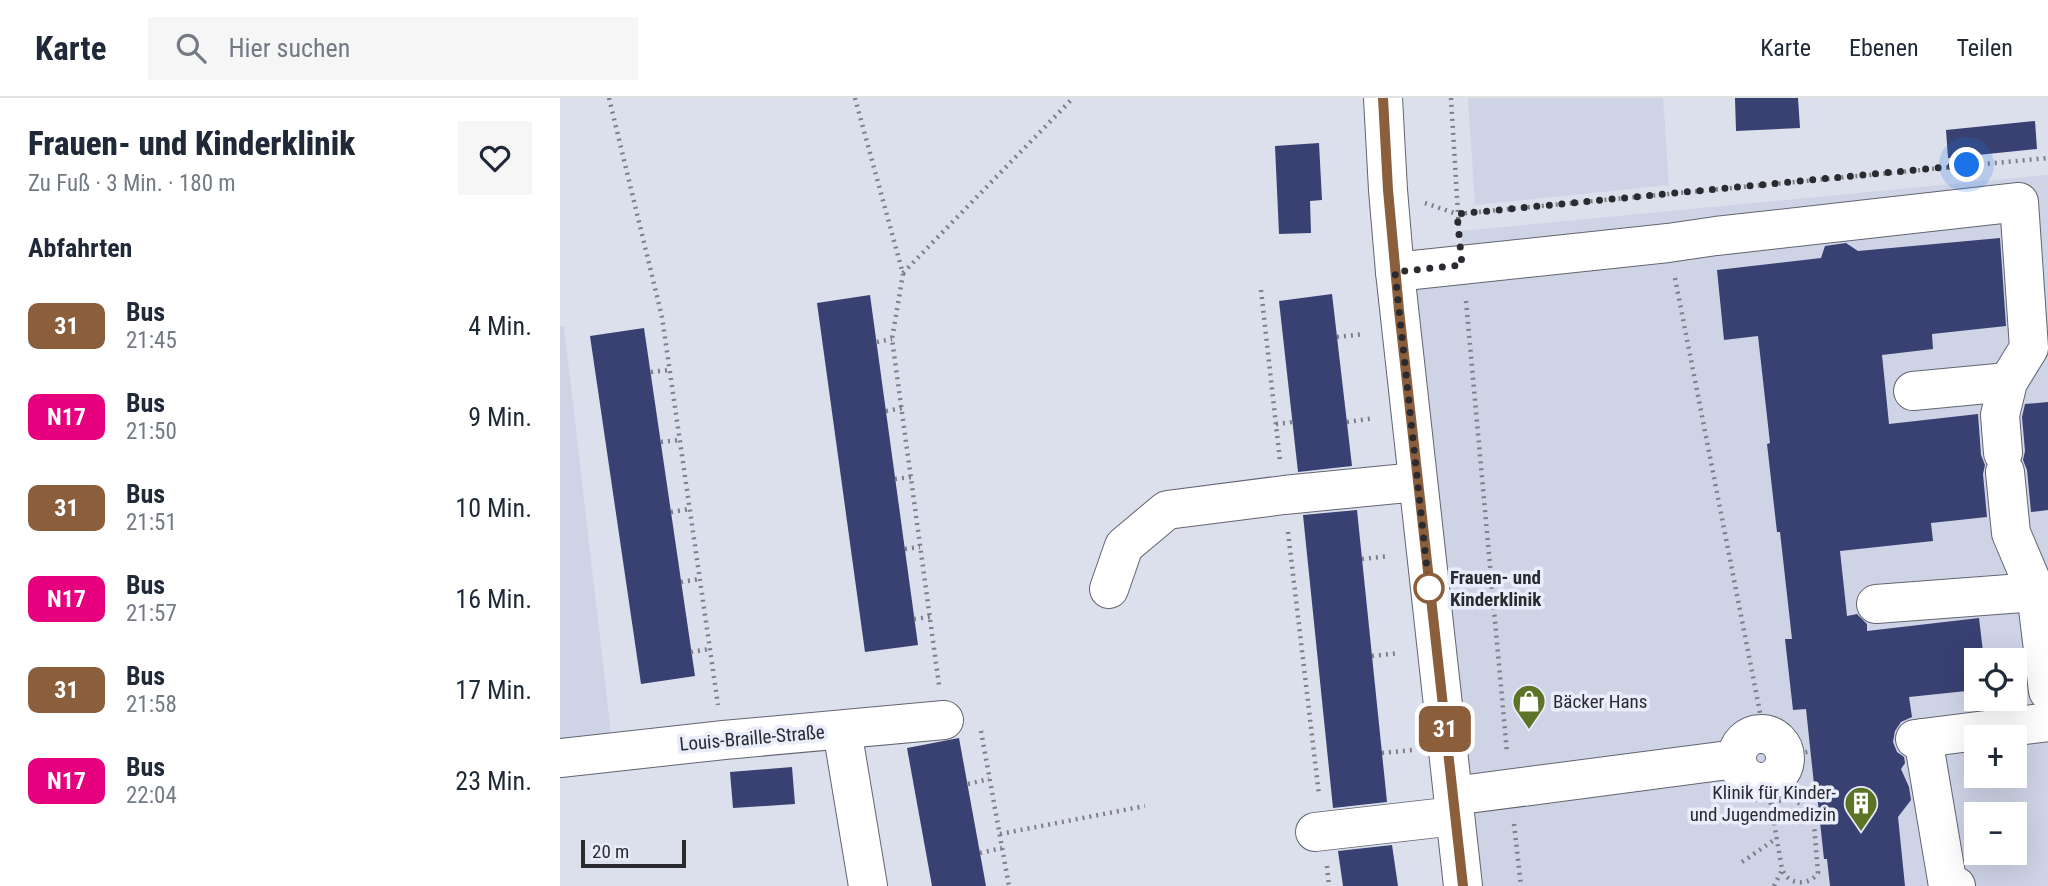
<!DOCTYPE html>
<html lang="de">
<head>
<meta charset="utf-8">
<style>
	:root { --surface:#fff; --page:#f6f6f7; --text:#1f2937; --muted:#747a83; --line:#e0e1e3 }
	body { margin:0; font-family:"Roboto Condensed",sans-serif; background:var(--page); color:var(--text); height:100vh; display:flex; flex-direction:column; font-size:26px; white-space:nowrap }
	* { box-sizing:border-box; margin:0 }
	p { font-size:23px; color:var(--muted) }
	.icon { flex:none; width:38px; height:38px; fill:none; stroke:currentColor; stroke-width:2; stroke-linecap:round; stroke-linejoin:round }
	.map { position:relative; flex:1; overflow:hidden }
	.details { display:flex; flex-direction:column; background:var(--surface); width:560px }
	.details>* { flex:none }
	.badge { padding:0 14px; border-radius:10px; font-size:24px; line-height:46px }
	.controls { position:absolute; left:1404px; top:550px; display:grid; gap:14px }
	.controls a { display:grid; place-items:center; width:63px; height:63px; border-radius:0px; background:var(--surface); box-shadow:0 7px 28px #0002; font-size:35px }
	.scale { position:absolute; left:21px; bottom:18px; width:105px; box-sizing:border-box; padding-left:7px; border:4px solid #2a2b30; border-top:0; font-size:19px; line-height:24px; white-space:nowrap; color:#2a2b30; -webkit-text-stroke:5px #e9ecfa; paint-order:stroke }
	.you { position:absolute; width:35px; height:35px; margin:-18px; border:5px solid #fff; border-radius:50%; background:#1a73e8; box-shadow:0 0 0 10px #1a73e833 }
	.map>.badge { position:absolute; translate:-50% -50%; box-shadow:0 0 0 4px #fff }
	h2 { padding:0 28px; font-size:26px; line-height:63px }
	.round { display:grid; place-items:center; flex:none; width:74px; height:74px; border-radius:0px; background:var(--page) }
	.overview { display:flex; align-items:center; justify-content:space-between; height:119px; padding:0 28px }
	h1 { font-size:33px; font-weight:800; line-height:52px }
	ul { padding:0; list-style:none }
	li { display:flex; align-items:center; gap:21px; height:91px; padding:0 28px }
	li div { flex:1 }
	li b { display:block; font-size:26px }
	li em { font-style:normal }
	li .badge { min-width:77px; font-weight:700; text-align:center }
	header { display:flex; align-items:center; gap:42px; box-sizing:border-box; height:98px; padding:0 35px; background:var(--surface); border-bottom:2px solid var(--line) }
	header strong { font-size:33px }
	nav { display:flex; gap:38px; margin-inline-start:auto; font-size:24px }
	.search { width:490px; height:63px; background:var(--page); display:flex; align-items:center; gap:18px; box-sizing:border-box; padding:0 24px; border-radius:0px; color:var(--muted); font-size:26px }
	main { display:flex; flex:1; min-height:0 }
	.map>svg:first-child { display:block }
	.built { fill:#ced3e6; fill-rule:evenodd }
	.building { fill:#394172 }
	.lines { fill:none; stroke-linecap:round; stroke-linejoin:round }
	.minor-casing { stroke:#626570; stroke-width:40 }
	.path { stroke:#7e7f88; stroke-width:4.5; stroke-dasharray:2 5; stroke-linecap:butt }
	.minor { stroke:#fff; stroke-width:38 }
	.line-casing { stroke:#fff; stroke-width:16 }
	.line { stroke:#8b5e3c; stroke-width:10 }
	.walk { stroke:#2a2b30; stroke-width:7; stroke-dasharray:0 12.6 }
	.stop-dot { fill:#fff; stroke:#8b5e3c; stroke-width:3.5 }
	.labels { text-anchor:middle; dominant-baseline:central; stroke-width:7; stroke-linejoin:round; paint-order:stroke }
	.stop-label { font-size:19px; font-weight:bold; fill:#2a2b30; stroke:#e9ecfa; text-anchor:start }
	.poi-label { font-size:19px; fill:#2a2b30; stroke:#e9ecfa; text-anchor:start }
	.street-label { font-size:19px; fill:#2a2b30; stroke:#e9ecfa }
</style>
</head>
<body>
<header>
<strong>Karte</strong>
<div class="search"><svg class="icon" aria-label="search" viewBox="0 0 24 24"><circle cx="10" cy="10" r="6"/><path d="M15 15l6 6"/></svg>Hier suchen</div>
<nav><a>Karte</a><a>Ebenen</a><a>Teilen</a></nav>
</header>
<main>
<section class="details">
<div class="overview"><div><h1>Frauen- und Kinderklinik</h1><p>Zu Fuß · 3 Min. · 180 m</p></div><a class="round"><svg class="icon" aria-label="heart" viewBox="0 0 24 24"><path d="M12 20l-8-8c-3-5 5-10 8-4 3-6 11-1 8 4z"/></svg></a></div>
<h2>Abfahrten</h2>
<ul>
<li><span class="badge" style="background:#8b5e3c;color:#fff">31</span><div><b>Bus</b><p>21:45</p></div><em>4 Min.</em></li>
<li><span class="badge" style="background:#e6007e;color:#fff">N17</span><div><b>Bus</b><p>21:50</p></div><em>9 Min.</em></li>
<li><span class="badge" style="background:#8b5e3c;color:#fff">31</span><div><b>Bus</b><p>21:51</p></div><em>10 Min.</em></li>
<li><span class="badge" style="background:#e6007e;color:#fff">N17</span><div><b>Bus</b><p>21:57</p></div><em>16 Min.</em></li>
<li><span class="badge" style="background:#8b5e3c;color:#fff">31</span><div><b>Bus</b><p>21:58</p></div><em>17 Min.</em></li>
<li><span class="badge" style="background:#e6007e;color:#fff">N17</span><div><b>Bus</b><p>22:04</p></div><em>23 Min.</em></li>
</ul>
</section>
<div class="map">
<svg width="1488" height="788" viewBox="0 0 1488 788">
	<rect width="100%" height="100%" fill="#dcdfec"/>
	<!-- built -->
	<g class="built">
		<polygon points="908,0 1103,0 1109,87 915,107"/>
		<path d="M1488 77V788H903L835 174 902 167V133ZM1416 562H1454V600H1416ZM1416 639H1454V677H1416ZM1416 716H1454V754H1416Z"/>
		<polygon points="0,228 4,228 51,635 0,641"/>
	</g>
	<!-- building -->
	<g class="building">
		<polygon points="1175,0 1238,0 1240,30 1176,33"/>
		<polygon points="1475,23 1477,51 1388,60 1386,32"/>
		<polygon points="759,45 762,102 750,103 751,135 719,136 715,48"/>
		<polygon points="1440,140 1446,228 1372,236 1373,251 1322,257 1329,326 1418,316 1421,357 1425,367 1423,376 1427,419 1371,425 1373,443 1280,453 1287,518 1297,516 1307,526 1307,533 1419,520 1424,562 1416,562 1416,592 1349,599 1352,619 1341,624 1335,633 1333,644 1337,654 1344,659 1345,665 1341,671 1349,689 1351,702 1338,719 1345,788 1270,788 1267,761 1264,761 1257,696 1255,696 1246,611 1233,612 1225,541 1232,541 1220,434 1217,434 1207,346 1210,345 1198,238 1164,242 1157,172 1261,160 1265,148 1286,145 1298,153"/>
		<polygon points="772,196 792,368 738,374 719,203"/>
		<polygon points="310,197 358,547 305,554 257,205"/>
		<polygon points="84,230 135,578 81,586 30,238"/>
		<polygon points="1488,304 1488,412 1471,414 1467,372 1463,362 1465,353 1462,319 1465,306"/>
		<polygon points="797,412 827,704 773,710 743,417"/>
		<polygon points="399,640 426,788 372,788 347,650"/>
		<polygon points="232,669 235,706 173,710 170,674"/>
		<polygon points="832,747 838,788 783,788 778,753"/>
	</g>
	<g class="lines">
		<defs>
			<g id="minor">
				<polyline points="823,0 828,92 835,174 903,788"/>
				<polyline points="835,174 1108,145 1156,138 1459,104 1469,250 1448,284 1440,317 1443,355"/>
				<polyline points="1353,293 1448,284"/>
				<polyline points="1445,374 1451,435 1476,494 1488,593"/>
				<polyline points="549,491 564,448 607,412 724,397 857,384"/>
				<polyline points="1316,506 1476,494"/>
				<polyline points="282,632 308,788"/>
				<circle cx="1201" cy="660" r="24"/>
				<polyline points="1363,640 1388,788 1396,788"/>
				<polyline points="1355,641 1488,624"/>
				<polyline points="0,660 164,642 384,622"/>
				<polyline points="893,698 1176,661"/>
				<polyline points="755,734 895,718"/>
			</g>
		</defs>
		<!-- minor casing -->
		<use href="#minor" class="minor-casing"/>
		<!-- path -->
		<g class="path">
			<polyline points="49,0 102,219 158,607"/>
			<polyline points="295,0 343,176 332,241 379,587"/>
			<polyline points="891,0 899,132"/>
			<polyline points="865,105 897,116 1488,60"/>
			<polyline points="343,175 513,0"/>
			<polyline points="1115,180 1204,635"/>
			<polyline points="701,192 720,363"/>
			<polyline points="906,203 947,655"/>
			<polyline points="777,239 804,236"/>
			<polyline points="317,244 332,241"/>
			<polyline points="91,274 110,272"/>
			<polyline points="326,313 342,310"/>
			<polyline points="787,324 814,320"/>
			<polyline points="716,326 733,324"/>
			<polyline points="101,344 120,342"/>
			<polyline points="335,381 351,379"/>
			<polyline points="111,414 130,411"/>
			<polyline points="728,434 759,697"/>
			<polyline points="345,451 360,449"/>
			<polyline points="802,461 829,458"/>
			<polyline points="121,484 140,481"/>
			<polyline points="354,521 370,519"/>
			<polyline points="131,554 150,551"/>
			<polyline points="812,558 839,555"/>
			<polyline points="421,633 449,788"/>
			<polyline points="822,655 853,652"/>
			<polyline points="1225,659 1251,653"/>
			<path d="M1207 684 1222 771C1228 788 1249 788 1258 775L1253 714 1231 700 1210 705"/>
			<polyline points="408,686 429,681"/>
			<polyline points="954,726 961,788"/>
			<polyline points="440,736 585,708"/>
			<polyline points="420,755 442,750"/>
			<polyline points="1182,764 1217,740"/>
			<polyline points="767,768 769,788"/>
			<polyline points="1214,788 1222,772"/>
		</g>
		<!-- minor -->
		<use href="#minor" class="minor"/>
	</g>
	<g class="lines">
		<defs>
			<polyline id="line" points="823,0 828,92 839,212 903,788"/>
		</defs>
		<!-- line casing -->
		<use href="#line" class="line-casing"/>
		<!-- line -->
		<use href="#line" class="line"/>
		<!-- walk -->
		<polyline class="walk" points="869,490 835,174 902,167 897,116 1407,67"/>
	</g>
	<!-- icons -->
	<defs>
		<symbol id="shop-pin" viewBox="-11 -11 22 30"><path d="M0 17L-7.5 6A9.5 9.5 0 1 1 7.5 6Z" fill="#5c7426" stroke="#e9ecfa"/><path d="M-5-2.5h2.3a2.7 3.5 0 0 1 5.4 0H5L5.5 6h-11ZM-1.5-2.5h3a1.5 2.3 0 0 0-3 0Z" fill="#fff"/></symbol>
		<symbol id="building-pin" viewBox="-11 -11 22 30"><path d="M0 17L-7.5 6A9.5 9.5 0 1 1 7.5 6Z" fill="#5c7426" stroke="#e9ecfa"/><path d="M-4-6H4V6H1V3H-1V6H-4ZM-2.5-4.3h1.7v1.8h-1.7ZM.8-4.3h1.7v1.8H.8ZM-2.5-1h1.7V.8h-1.7ZM.8-1h1.7V.8H.8Z" fill="#fff"/></symbol>
	</defs>
	<g fill-rule="evenodd">
		<use href="#shop-pin" x="950" y="584" width="38" height="52"/>
		<use href="#building-pin" x="1282" y="686" width="38" height="52"/>
	</g>
	<!-- markers -->
	<circle class="stop-dot" cx="869" cy="490" r="14"/>
	<g class="labels">
		<!-- stop labels -->
		<g class="stop-label">
			<text x="890" y="479">Frauen- und<tspan x="890" dy="22">Kinderklinik</tspan></text>
		</g>
		<!-- poi labels -->
		<g class="poi-label">
			<text x="993" y="603">Bäcker Hans</text>
			<text x="1276" y="694" text-anchor="end">Klinik für Kinder-<tspan x="1276" dy="22">und Jugendmedizin</tspan></text>
		</g>
		<!-- street labels -->
		<g class="street-label">
			<text transform="translate(192 640) rotate(-5)">Louis-Braille-Straße</text>
		</g>
	</g>
</svg>
<div class="controls">
<a><svg class="icon" aria-label="locate" viewBox="0 0 24 24"><circle cx="12" cy="12" r="6"/><path d="M12 2v4M12 18v4M2 12h4M18 12h4"/></svg></a>
<a>+</a>
<a>−</a>
</div>
<div class="scale">20 m</div>
<div class="you" style="left:1407px;top:67px"></div>
<b class="badge" style="left:885px;top:631px;background:#8b5e3c;color:#fff">31</b>
</div>
</main>
</body>
</html>
